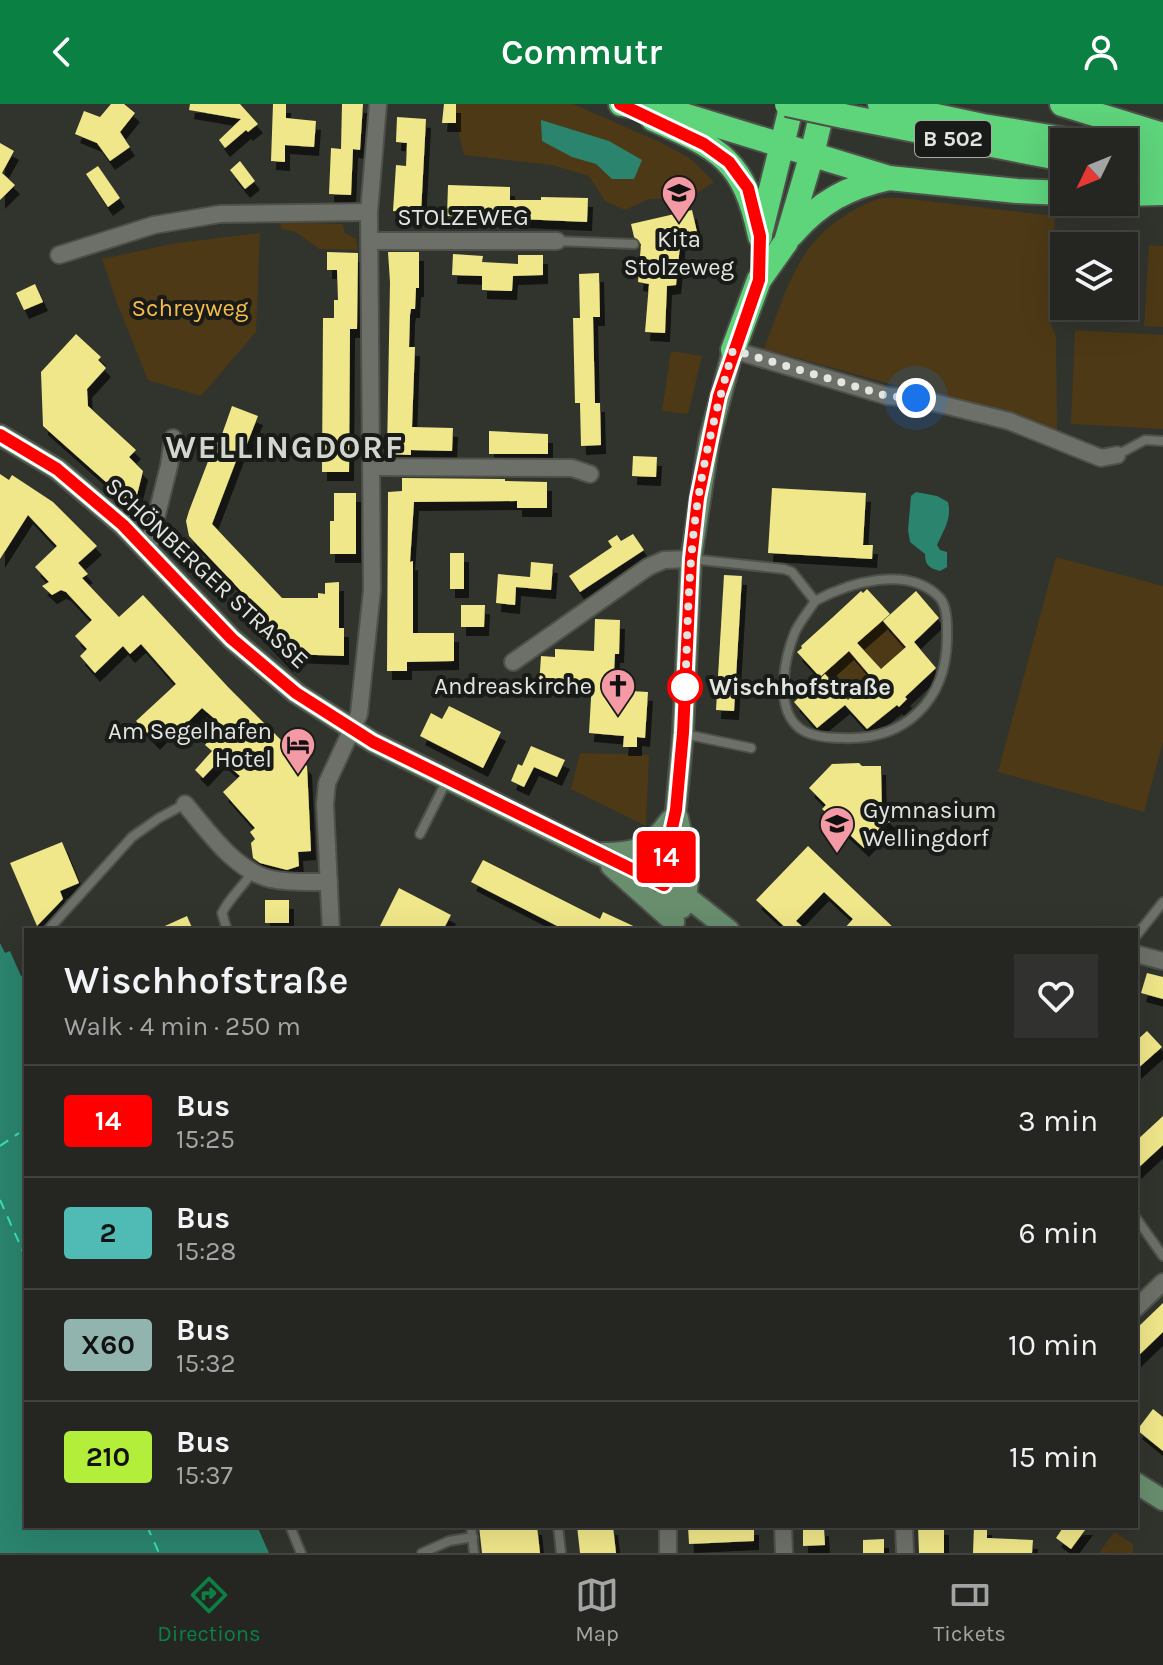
<!DOCTYPE html>
<html lang="en">
<head>
<meta charset="utf-8">
<style>
	:root { --surface:#252622; --page:#31322f; --text:#f1f3f6; --muted:#a3a5a5; --line:#424340; --accent:#0b8043 }
	body { margin:0; font-family:Karla,sans-serif; background:var(--page); color:var(--text); height:100vh; display:flex; flex-direction:column; font-size:30px; white-space:nowrap }
	* { box-sizing:border-box; margin:0 }
	p { font-size:26px; color:var(--muted) }
	.icon { flex:none; width:44px; height:44px; fill:none; stroke:currentColor; stroke-width:2; stroke-linecap:round; stroke-linejoin:round }
	.map { position:relative; flex:1; overflow:hidden }
	.drawer { position:absolute; left:24px; top:824px; width:1114px; height:600px; display:flex; flex-direction:column; background:var(--surface); border-radius:0px; box-shadow:0 8px 32px #0002,0 0 0 2px var(--line) }
	.drawer>* { flex:none }
	.badge { padding:0 16px; border-radius:6px; font-size:28px; line-height:52px }
	.needle { width:52px; rotate:227deg }
	.tools { position:absolute; left:1050px; top:24px; display:grid; gap:16px }
	.tools a { display:grid; place-items:center; width:88px; height:88px; border-radius:0px; background:var(--surface); box-shadow:0 8px 32px #0002,0 0 0 2px var(--line); font-size:40px }
	.you { position:absolute; width:40px; height:40px; margin:-20px; border:6px solid #fff; border-radius:50%; background:#1a73e8; box-shadow:0 0 0 12px #1a73e833 }
	.map>.badge { position:absolute; translate:-50% -50%; box-shadow:0 0 0 4px #fff }
	.round { display:grid; place-items:center; flex:none; width:84px; height:84px; border-radius:0px; background:var(--page) }
	.summary { display:flex; align-items:center; justify-content:space-between; height:136px; padding:0 40px }
	h1 { font-size:38px; font-weight:600; line-height:60px }
	ul { padding:0; list-style:none }
	li { display:flex; align-items:center; gap:24px; height:112px; padding:0 40px; border-top:2px solid var(--line) }
	li div { flex:1 }
	li b { display:block; font-size:30px }
	li em { font-style:normal }
	li .badge { min-width:88px; font-weight:700; text-align:center }
	header { display:flex; justify-content:space-between; align-items:center; height:104px; padding:0 40px; background:var(--accent); color:#fff; font-size:36px; font-weight:600 }
	.tabs { display:flex; justify-content:space-around; align-items:center; height:112px; border-top:2px solid var(--line); background:var(--surface); font-size:22px; color:var(--muted) }
	.tabs a { display:grid; justify-items:center; gap:4px }
	.tabs .on { color:var(--accent) }
	.map>svg:first-child { display:block }
	.green { fill:#4d3915 }
	.water { fill:#2b846d }
	.lines { fill:none; stroke-linecap:round; stroke-linejoin:round }
	.ferry { stroke:#39dfb7; stroke-width:2; stroke-dasharray:10 8; stroke-linecap:butt }
	.building { fill:#f0e78a; filter:url(#shadow) }
	.lane-casing { stroke:#4e504a; stroke-width:12 }
	.street-casing { stroke:#4e504a; stroke-width:20 }
	.secondary-casing { stroke:#4e504a; stroke-width:24 }
	.highway-casing { stroke:#4e504a; stroke-width:28 }
	.lane { stroke:#6c7068; stroke-width:8 }
	.street { stroke:#6c7068; stroke-width:16 }
	.secondary { stroke:#688e6e; stroke-width:20 }
	.highway { stroke:#5ed47b; stroke-width:24 }
	.highway-bridge-casing { stroke:#4e504a; stroke-width:28; stroke-linecap:butt }
	.highway-bridge { stroke:#5ed47b; stroke-width:24 }
	.line-casing { stroke:#fff; stroke-width:18 }
	.line { stroke:#f00; stroke-width:12 }
	.walk { stroke:#e3e5e0; stroke-width:8; stroke-dasharray:0 14.4 }
	.stop-dot { fill:#fff; stroke:#f00; stroke-width:4 }
	.labels { text-anchor:middle; dominant-baseline:central; stroke-width:8; stroke-linejoin:round; paint-order:stroke }
	.shield { fill:#191b18; stroke:#a6a8a4; stroke-width:2 }
	.shield-label { font-size:22px; font-weight:bold; fill:#e3e5e0 }
	.street-label { font-size:24px; fill:#e3e5e0; stroke:#191b18 }
	.poi-label { font-size:24px; fill:#e3e5e0; stroke:#191b18; text-anchor:end }
	.park-label { font-size:24px; fill:#f6bb48; stroke:#191b18 }
	.stop-label { font-size:24px; font-weight:bold; fill:#e3e5e0; stroke:#191b18; text-anchor:start }
	.district-label { font-size:32px; font-weight:bold; letter-spacing:2px; fill:#d2d6cd; stroke:#191b18 }
</style>
</head>
<body>
<header><svg class="icon" aria-label="back" viewBox="0 0 24 24"><path d="M15 5l-7 7 7 7"/></svg>Commutr<svg class="icon" aria-label="person" viewBox="0 0 24 24"><circle cx="12" cy="8" r="4"/><path d="M4 21q1-7 8-7t8 7"/></svg></header>
<div class="map">
<svg width="1163" height="1449" viewBox="0 0 1163 1449">
	<defs>
		<filter id="shadow"><feDropShadow dx="5" dy="9" stdDeviation="0" flood-color="#0009"/></filter>
	</defs>
	<rect width="100%" height="100%" fill="#31332d"/>
	<!-- green -->
	<g class="green">
		<polygon points="456,0 573,0 662,39 691,55 714,78 700,87 678,94 649,95 625,106 605,97 589,72 552,61 464,51 456,19"/>
		<path d="M880 94H902L1055 112 1051 220 1056 233 1057 326 764 245C792 171 800 126 880 94Z"/>
		<polygon points="280,118 343,120 345,129 356,135 358,146 319,145 296,128 281,125"/>
		<polygon points="260,129 256,228 201,292 148,276 117,199 102,155 177,139"/>
		<polygon points="1149,141 1163,142 1163,223 1144,222"/>
		<polygon points="1075,226 1163,231 1163,325 1071,320"/>
		<polygon points="671,247 702,252 688,310 662,307"/>
		<polygon points="1056,453 1163,482 1163,638 1144,708 998,668"/>
		<polygon points="882,517 906,543 848,596 824,569 849,547 851,549 857,539"/>
		<polygon points="580,649 649,651 646,722 571,685"/>
		<polygon points="1114,1428 1133,1440 1133,1449 1099,1449"/>
	</g>
	<!-- water -->
	<g class="water">
		<polygon points="541,16 609,37 642,56 634,75 612,75 596,60 572,53 542,37"/>
		<path d="M916 388 937 392 948 398C952 414 944 426 937 441L940 446 947 448V463L940 467C929 464 925 461 925 450L910 438 908 426 911 392Z"/>
		<polygon points="0,839 5,849 10,847 21,872 26,870 26,1422 257,1422 269,1449 0,1449"/>
	</g>
	<g class="lines">
		<!-- ferry -->
		<g class="ferry">
			<polyline points="0,1042 19,1029"/>
			<polyline points="0,1096 26,1154"/>
			<polyline points="147,1422 159,1449"/>
		</g>
	</g>
	<!-- building -->
	<g class="building">
		<polygon points="111,0 124,0 135,9 120,28 130,43 110,57 97,39 75,30 84,7 100,13"/>
		<polygon points="190,0 240,0 258,20 248,28 246,26 225,44 219,36 241,15 189,6"/>
		<polygon points="273,0 286,0 286,14 316,17 314,43 285,41 285,58 271,57"/>
		<polygon points="342,0 363,0 360,46 353,45 351,91 329,90 331,44 341,45"/>
		<polygon points="444,0 456,0 456,19 442,19"/>
		<polygon points="397,13 426,15 421,109 393,107 396,61 406,62 407,39 396,38"/>
		<polygon points="0,39 14,47 2,69 15,81 0,96"/>
		<polygon points="240,57 255,77 245,85 230,66"/>
		<polygon points="98,62 120,94 108,103 86,70"/>
		<polygon points="448,81 510,83 510,96 541,96 541,93 588,94 587,118 447,112"/>
		<polygon points="692,106 697,128 681,132 676,181 667,182 665,229 645,228 649,180 638,178 641,140 634,133 631,120"/>
		<polygon points="327,148 358,149 357,225 350,225 349,368 322,368 323,214 334,214 334,196 338,196 337,166 327,166"/>
		<polygon points="388,148 419,148 419,184 416,184 415,205 411,205 410,211 409,243 415,243 412,323 453,324 452,347 411,346 411,351 387,350 390,178"/>
		<polygon points="453,150 483,152 482,158 518,160 518,151 543,151 543,171 513,172 512,187 482,186 482,172 452,171"/>
		<polygon points="599,169 600,213 593,213 595,299 600,299 601,341 581,342 580,299 575,299 573,214 580,214 579,170"/>
		<polygon points="35,180 43,198 24,206 16,189"/>
		<polygon points="76,230 101,253 98,256 106,264 87,285 88,302 136,346 129,353 143,367 134,403 43,322 41,268"/>
		<polygon points="232,302 258,312 245,345 241,344 212,420 282,494 318,494 318,489 325,490 325,479 339,478 339,524 344,524 344,552 289,550 288,559 247,516 258,505 189,432 186,417 189,407 217,334 220,336"/>
		<polygon points="489,327 548,330 548,350 489,350"/>
		<polygon points="633,352 657,353 656,373 632,372"/>
		<polygon points="0,370 9,376 12,371 53,398 97,442 78,459 88,470 82,474 119,513 143,491 228,583 307,662 311,747 298,748 299,762 287,766 260,759 253,754 251,739 255,735 250,728 255,724 223,688 240,672 221,655 203,674 195,666 212,647 205,641 222,621 202,604 174,632 167,624 155,637 136,617 176,580 141,540 130,550 123,542 95,569 80,552 87,545 75,532 92,516 66,488 61,486 52,491 42,482 49,478 35,463 57,442 28,411 0,455"/>
		<polygon points="402,374 505,375 505,377 547,378 547,404 517,404 517,397 414,398 410,458 413,457 413,529 454,529 454,557 407,558 407,567 387,567 388,388 402,387"/>
		<polygon points="772,384 866,389 863,441 873,441 872,455 768,449"/>
		<polygon points="334,389 356,389 356,450 330,450 330,417 334,417"/>
		<polygon points="633,430 644,446 580,488 569,472 612,443 608,437 617,431 621,437"/>
		<rect x="450" y="449" width="14" height="36"/>
		<polygon points="531,458 553,460 551,486 516,483 515,501 496,499 498,470 530,473"/>
		<polygon points="724,471 742,472 734,607 716,606"/>
		<polygon points="867,485 890,510 857,539 881,565 906,543 883,517 916,487 939,514 914,538 936,564 905,593 907,595 899,603 897,601 867,625 845,601 817,624 794,598 825,570 848,596 872,574 849,547 820,573 797,548 802,544 801,542 833,513 861,487 863,489"/>
		<polygon points="461,501 485,501 484,523 461,523"/>
		<polygon points="595,515 620,516 619,550 615,550 613,586 648,588 645,634 637,633 637,643 623,643 624,632 589,629 592,577 560,575 560,583 539,582 541,552 555,553 555,545 594,547"/>
		<polygon points="449,602 501,628 483,664 420,632 431,609 442,615"/>
		<polygon points="531,642 565,656 557,673 534,663 524,683 511,677 518,660 531,666 522,662"/>
		<polygon points="859,659 862,662 881,662 882,708 891,716 864,744 822,705 826,701 809,684 832,660"/>
		<polygon points="62,738 79,779 60,787 63,795 37,822 10,759"/>
		<polygon points="808,742 831,764 896,826 843,826 853,815 824,788 796,817 806,826 788,826 756,796"/>
		<polygon points="483,756 600,815 603,808 642,826 565,826 471,778"/>
		<polygon points="399,784 451,811 443,826 378,826"/>
		<rect x="265" y="796" width="24" height="23"/>
		<polygon points="187,812 193,826 156,826"/>
		<polygon points="1147,869 1163,873 1163,895 1141,889"/>
		<polygon points="1147,927 1162,943 1136,966 1136,937"/>
		<polygon points="1163,1012 1163,1041 1136,1066 1136,1037"/>
		<polygon points="1163,1199 1163,1228 1136,1254 1136,1225"/>
		<polygon points="1153,1305 1163,1313 1163,1347 1137,1326"/>
		<polygon points="479,1422 537,1422 540,1449 482,1449"/>
		<polygon points="577,1422 613,1422 616,1449 580,1449"/>
		<polygon points="688,1422 754,1422 754,1437 689,1440"/>
		<polygon points="918,1422 944,1422 944,1449 919,1449"/>
		<polygon points="974,1422 987,1422 987,1434 1033,1436 1032,1449 973,1449"/>
		<polygon points="1064,1422 1088,1422 1071,1445 1056,1434"/>
		<polygon points="824,1423 825,1441 803,1442 803,1424"/>
		<polygon points="884,1435 884,1449 863,1449 863,1436"/>
	</g>
	<g class="lines">
		<defs>
			<g id="lane">
				<polyline points="557,137 634,140"/>
				<polyline points="1117,351 1145,336 1163,337"/>
				<path d="M691 455 784 465 792 468 815 497C809 507 800 517 795 528 785 552 775 600 796 621 806 632 828 634 842 634 905 637 946 597 947 535 947 523 948 504 940 494 909 460 848 479 815 497"/>
				<polyline points="684,630 751,644"/>
				<polyline points="420,730 447,676"/>
				<polyline points="48,826 132,733 159,714 185,700"/>
				<path d="M227 826 222 809C230 793 243 783 252 768"/>
				<polyline points="1136,832 1163,798"/>
				<polyline points="1136,1114 1163,1152"/>
				<polyline points="290,1422 301,1449"/>
				<polyline points="471,1422 474,1449"/>
				<polyline points="558,1422 561,1449"/>
				<polyline points="422,1449 449,1437 473,1433"/>
			</g>
			<g id="street">
				<polyline points="370,137 557,137"/>
				<polyline points="59,151 154,121 220,110 369,108"/>
				<polyline points="733,246 887,292 916,294 1009,317 1101,354 1117,351"/>
				<polyline points="372,363 572,364 590,370"/>
				<polyline points="148,446 169,362 173,334"/>
				<polyline points="513,558 648,463 664,456 691,455"/>
				<path d="M185 700C208 727 235 767 271 775 290 779 310 778 329 778"/>
				<polyline points="331,826 325,700 327,679 359,610 372,486 369,108 378,0"/>
				<polyline points="1136,850 1163,857"/>
				<polyline points="1136,1204 1163,1178"/>
				<polyline points="668,1422 668,1449"/>
				<polyline points="783,1422 784,1449"/>
				<polyline points="904,1422 905,1449"/>
			</g>
			<g id="secondary">
				<polyline points="0,331 57,365 123,421 232,535 296,589 373,638 596,749 651,773 687,793 729,826"/>
				<path d="M678 714C683 740 695 779 682 804"/>
				<path d="M603 749C638 749 650 744 670 716"/>
				<polyline points="611,762 674,818"/>
				<polyline points="674,818 664,781 665,762 676,706 683,629 691,455 709,337 733,246"/>
				<polyline points="1136,1379 1163,1396"/>
			</g>
			<g id="highway">
				<polyline points="621,0 680,10 889,74 1017,87 1064,89"/>
				<polyline points="880,0 983,22 1080,38"/>
				<polyline points="1062,0 1163,31"/>
				<polyline points="843,12 1064,55"/>
				<path d="M653 15C721 45 744 56 760 132"/>
				<polyline points="1124,44 1163,49"/>
				<polyline points="1124,64 1163,69"/>
				<polyline points="1124,90 1163,89"/>
				<polyline points="761,126 792,0"/>
				<path d="M792 130C820 98 848 83 889 74"/>
				<polyline points="733,246 759,176 786,138 812,50 824,0"/>
			</g>
		</defs>
		<!-- lane casing -->
		<use href="#lane" class="lane-casing"/>
		<!-- street casing -->
		<use href="#street" class="street-casing"/>
		<!-- secondary casing -->
		<use href="#secondary" class="secondary-casing"/>
		<!-- highway casing -->
		<use href="#highway" class="highway-casing"/>
		<!-- lane -->
		<use href="#lane" class="lane"/>
		<!-- street -->
		<use href="#street" class="street"/>
		<!-- secondary -->
		<use href="#secondary" class="secondary"/>
		<!-- highway -->
		<use href="#highway" class="highway"/>
		<defs>
			<polyline id="highway-bridge" points="787,0 843,12"/>
		</defs>
		<!-- highway-bridge casing -->
		<use href="#highway-bridge" class="highway-bridge-casing"/>
		<!-- highway-bridge -->
		<use href="#highway-bridge" class="highway-bridge"/>
	</g>
	<g class="lines">
		<defs>
			<polyline id="line" points="0,331 57,365 123,421 232,535 296,589 373,638 664,781 667,747 676,706 683,629 691,455 698,394 719,292 759,176 760,132 748,84 729,58 704,40 620,0"/>
		</defs>
		<!-- line casing -->
		<use href="#line" class="line-casing"/>
		<!-- line -->
		<use href="#line" class="line"/>
		<!-- walk -->
		<path class="walk" d="M685 583V586C688 522 688 458 698 396 706 344 719 296 733 246L887 292 916 294"/>
	</g>
	<!-- icons -->
	<defs>
		<symbol id="school-pin" viewBox="-11 -11 22 30"><path d="M0 17L-7.5 6A9.5 9.5 0 1 1 7.5 6Z" fill="#f49aa5" stroke="#191b18"/><path d="M0-5L7-2L0 1L-7-2ZM-4 1L0 2.5L4 1V4Q0 6-4 4Z" fill="#111"/></symbol>
		<symbol id="church-pin" viewBox="-11 -11 22 30"><path d="M0 17L-7.5 6A9.5 9.5 0 1 1 7.5 6Z" fill="#f49aa5" stroke="#191b18"/><path d="M-1.2-6h2.4v3.5h3.3v2.4h-3.3V6h-2.4V-.1h-3.3v-2.4h3.3Z" fill="#111"/></symbol>
		<symbol id="hotel-pin" viewBox="-11 -11 22 30"><path d="M0 17L-7.5 6A9.5 9.5 0 1 1 7.5 6Z" fill="#f49aa5" stroke="#191b18"/><path d="M-6-4.5h1.5V1H6V5H4.5V3h-9V5H-6ZM-4 0a1.8 1.8 0 1 1 3.6 0ZM.5 0V-2.5h3Q6-2.5 6 0Z" fill="#111"/></symbol>
	</defs>
	<g fill-rule="evenodd">
		<use href="#school-pin" x="659" y="69" width="40" height="54"/>
		<use href="#church-pin" x="598" y="562" width="40" height="54"/>
		<use href="#hotel-pin" x="278" y="621" width="40" height="54"/>
		<use href="#school-pin" x="817" y="700" width="40" height="54"/>
	</g>
	<!-- markers -->
	<circle class="stop-dot" cx="685" cy="583" r="16"/>
	<g class="labels">
		<!-- shield labels -->
		<rect class="shield" x="915" y="17" width="76" height="36" rx="6"/>
		<g class="shield-label">
			<text x="953" y="35">B 502</text>
		</g>
		<!-- street labels -->
		<g class="street-label">
			<text x="463" y="113">STOLZEWEG</text>
			<text transform="translate(207 469) rotate(43)">SCHÖNBERGER STRASSE</text>
		</g>
		<!-- poi labels -->
		<g class="poi-label">
			<text x="679" y="135" text-anchor="middle">Kita<tspan x="679" dy="28">Stolzeweg</tspan></text>
			<text x="592" y="582">Andreaskirche</text>
			<text x="272" y="627">Am Segelhafen<tspan x="272" dy="28">Hotel</tspan></text>
			<text x="863" y="706" text-anchor="start">Gymnasium<tspan x="863" dy="28">Wellingdorf</tspan></text>
		</g>
		<!-- park labels -->
		<g class="park-label">
			<text x="190" y="204">Schreyweg</text>
		</g>
		<!-- stop labels -->
		<g class="stop-label">
			<text x="709" y="583">Wischhofstraße</text>
		</g>
		<!-- district labels -->
		<g class="district-label">
			<text x="285" y="343">WELLINGDORF</text>
		</g>
	</g>
</svg>
<div class="tools">
<a><svg class="needle" viewBox="-14 -14 28 28"><path d="M0-13l5 13h-10z" fill="#e53935"/><path d="M0 13l5-13h-10z" fill="#a3a5a5"/></svg></a>
<a><svg class="icon" aria-label="layers" viewBox="0 0 24 24"><path d="M12 4l9 5-9 5-9-5zM3 14l9 5 9-5"/></svg></a>
</div>
<div class="you" style="left:916px;top:294px"></div>
<b class="badge" style="left:666px;top:753px;background:#f00;color:#fff">14</b>
<section class="drawer">
<div class="summary"><div><h1>Wischhofstraße</h1><p>Walk · 4 min · 250 m</p></div><a class="round"><svg class="icon" aria-label="heart" viewBox="0 0 24 24"><path d="M12 20l-8-8c-3-5 5-10 8-4 3-6 11-1 8 4z"/></svg></a></div>
<ul>
<li><span class="badge" style="background:#f00;color:#fff">14</span><div><b>Bus</b><p>15:25</p></div><em>3 min</em></li>
<li><span class="badge" style="background:#50bbb4;color:#111">2</span><div><b>Bus</b><p>15:28</p></div><em>6 min</em></li>
<li><span class="badge" style="background:#92b4af;color:#111">X60</span><div><b>Bus</b><p>15:32</p></div><em>10 min</em></li>
<li><span class="badge" style="background:#b3ee3a;color:#111">210</span><div><b>Bus</b><p>15:37</p></div><em>15 min</em></li>
</ul>
</section>
</div>
<nav class="tabs">
<a class="on"><svg class="icon" aria-label="directions" viewBox="0 0 24 24"><path d="M12 3l9 9-9 9-9-9zM9 14v-3h6M13 9l2 2-2 2"/></svg>Directions</a>
<a><svg class="icon" aria-label="map" viewBox="0 0 24 24"><path d="M3 6l6-2 6 2 6-2v14l-6 2-6-2-6 2zM9 4v14M15 6v14"/></svg>Map</a>
<a><svg class="icon" aria-label="tickets" viewBox="0 0 24 24"><path d="M3 7h18v10H3zM15 7v10"/></svg>Tickets</a>
</nav>
</body>
</html>
